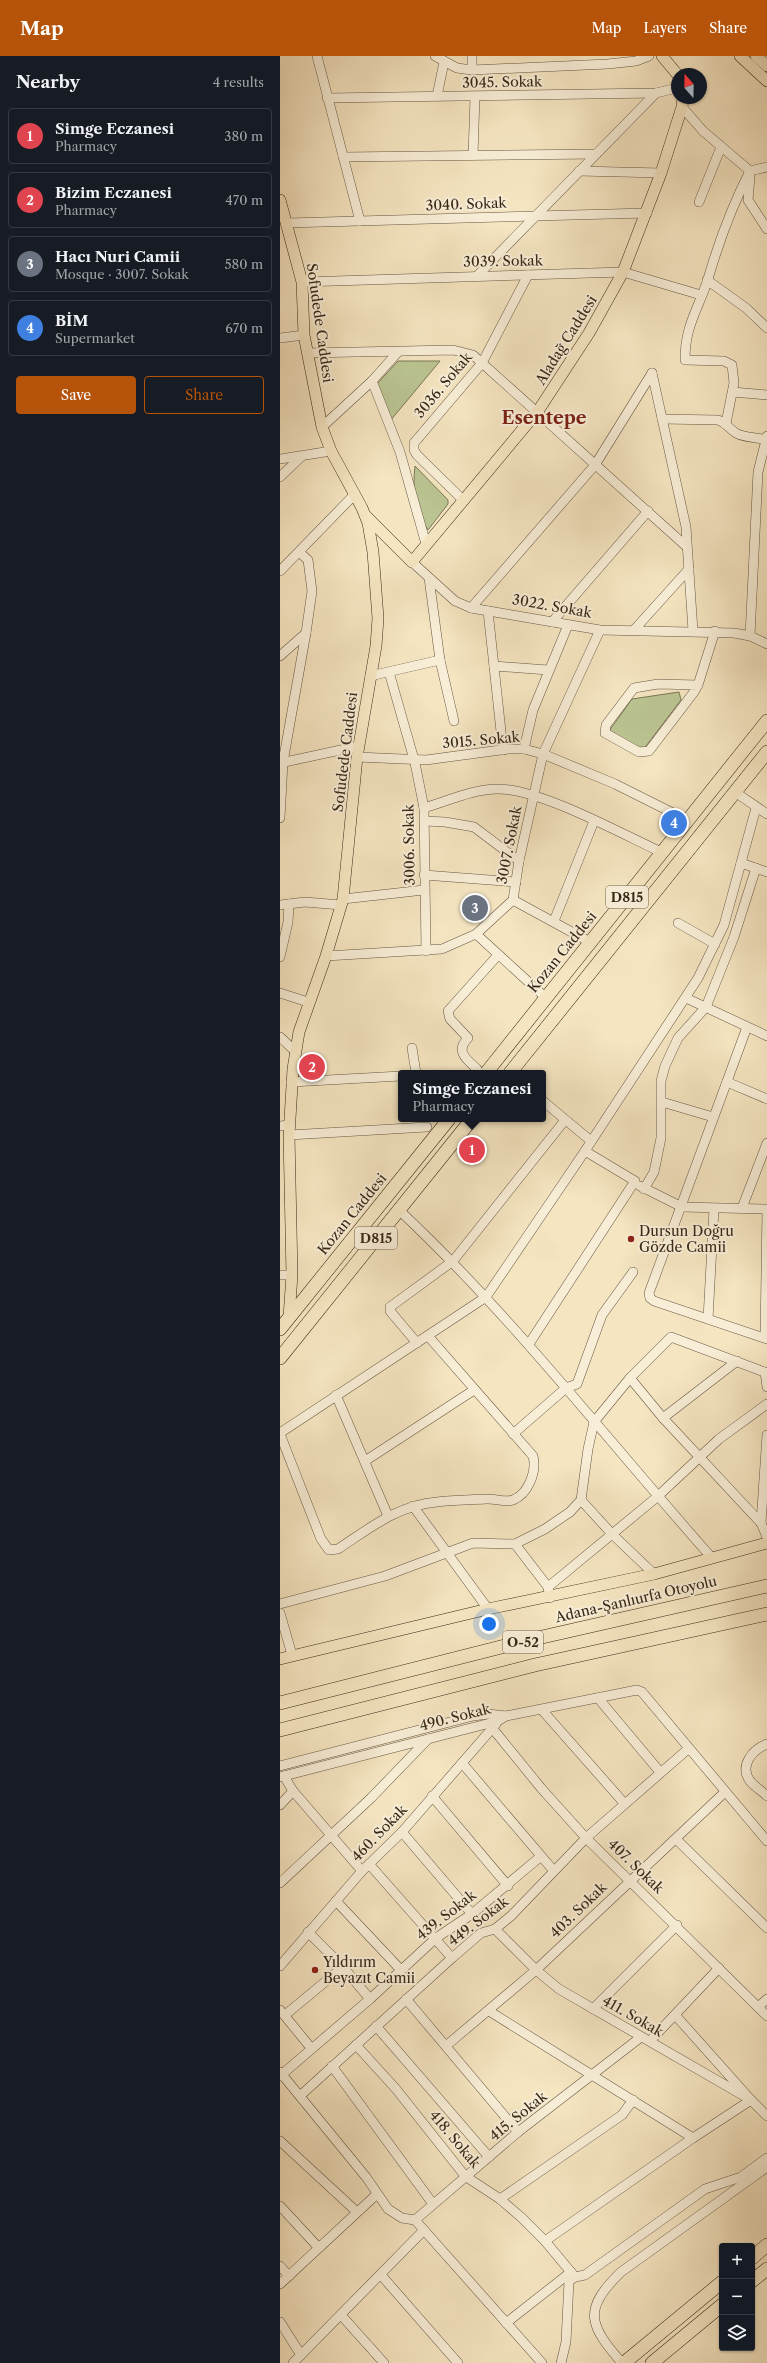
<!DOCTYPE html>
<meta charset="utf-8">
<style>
body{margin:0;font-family:"Libre Caslon Text",serif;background:#242831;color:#f1f3f6}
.controls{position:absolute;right:12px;bottom:12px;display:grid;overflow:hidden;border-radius:4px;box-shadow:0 1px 3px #0004}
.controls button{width:36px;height:36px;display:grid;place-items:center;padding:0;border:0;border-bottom:1px solid #363941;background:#171b24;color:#f1f3f6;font:20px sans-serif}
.compass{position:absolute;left:391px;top:12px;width:36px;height:36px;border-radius:50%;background:#171b24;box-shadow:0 1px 3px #0004;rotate:340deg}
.you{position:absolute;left:209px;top:1568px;width:14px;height:14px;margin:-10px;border:3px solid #fff;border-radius:50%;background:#1a73e8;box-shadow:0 0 0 6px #1a73e833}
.badge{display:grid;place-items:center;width:26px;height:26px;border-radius:50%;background:#b45309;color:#fff;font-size:13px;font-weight:700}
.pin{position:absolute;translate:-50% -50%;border:2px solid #fff;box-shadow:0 1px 4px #0006}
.popup{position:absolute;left:118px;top:1014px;width:148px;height:52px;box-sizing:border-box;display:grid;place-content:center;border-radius:4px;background:#171b24;filter:drop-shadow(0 1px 3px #0005);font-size:13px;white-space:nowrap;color:#9ea1a6}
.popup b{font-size:15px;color:#f1f3f6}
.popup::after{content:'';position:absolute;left:50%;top:100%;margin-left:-8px;border:8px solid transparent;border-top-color:#171b24}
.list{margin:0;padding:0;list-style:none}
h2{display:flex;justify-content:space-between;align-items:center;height:52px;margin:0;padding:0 16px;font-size:17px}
h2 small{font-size:13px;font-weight:400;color:#9ea1a6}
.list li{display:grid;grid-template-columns:26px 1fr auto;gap:12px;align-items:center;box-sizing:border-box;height:56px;margin:0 8px 8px;padding:0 8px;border:1px solid #363941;border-radius:4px}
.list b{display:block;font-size:15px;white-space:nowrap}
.list p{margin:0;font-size:13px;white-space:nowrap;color:#9ea1a6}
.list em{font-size:13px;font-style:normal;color:#9ea1a6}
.actions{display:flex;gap:8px;padding:12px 16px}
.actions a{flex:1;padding:9px 0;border:1px solid #b45309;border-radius:4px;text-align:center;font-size:14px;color:#b45309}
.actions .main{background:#b45309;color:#fff}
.icon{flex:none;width:22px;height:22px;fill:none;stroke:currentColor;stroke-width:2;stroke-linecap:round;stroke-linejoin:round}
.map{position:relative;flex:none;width:487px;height:2307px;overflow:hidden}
header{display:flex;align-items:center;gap:24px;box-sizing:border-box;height:56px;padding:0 20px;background:#b45309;color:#fff}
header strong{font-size:19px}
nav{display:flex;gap:22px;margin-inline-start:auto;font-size:14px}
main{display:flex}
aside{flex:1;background:#171b24}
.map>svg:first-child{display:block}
.green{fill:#bbc593;stroke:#7a7656}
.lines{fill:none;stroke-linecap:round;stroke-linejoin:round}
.minor-casing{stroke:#675642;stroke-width:10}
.major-casing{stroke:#382718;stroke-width:12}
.highway-casing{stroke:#382718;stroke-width:14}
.minor{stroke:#f8eed7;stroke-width:9}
.major{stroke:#f5e5c1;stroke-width:11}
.highway{stroke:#f5e5c1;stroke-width:13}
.poi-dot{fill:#8f2418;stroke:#f8eed7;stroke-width:1.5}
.labels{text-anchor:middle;stroke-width:4;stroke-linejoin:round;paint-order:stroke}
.shield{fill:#f8eed7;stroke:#726351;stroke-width:1}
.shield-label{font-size:13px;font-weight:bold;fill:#382718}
.street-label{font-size:14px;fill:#382718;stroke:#f8eed7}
.poi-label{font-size:14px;fill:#382718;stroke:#f8eed7;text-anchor:start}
.district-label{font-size:18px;font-weight:bold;fill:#7a1f14;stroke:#f8eed7}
</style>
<header>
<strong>Map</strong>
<nav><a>Map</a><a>Layers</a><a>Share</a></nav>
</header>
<main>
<aside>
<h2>Nearby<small>4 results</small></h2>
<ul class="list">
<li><span class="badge" style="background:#e0444e">1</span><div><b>Simge Eczanesi</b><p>Pharmacy</p></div><em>380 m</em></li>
<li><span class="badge" style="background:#e0444e">2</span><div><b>Bizim Eczanesi</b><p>Pharmacy</p></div><em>470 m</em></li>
<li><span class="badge" style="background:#6b7280">3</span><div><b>Hacı Nuri Camii</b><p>Mosque · 3007. Sokak</p></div><em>580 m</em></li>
<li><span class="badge" style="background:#3f7fe0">4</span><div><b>BİM</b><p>Supermarket</p></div><em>670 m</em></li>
</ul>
<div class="actions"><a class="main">Save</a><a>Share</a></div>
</aside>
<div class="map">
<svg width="487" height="2307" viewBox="0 0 487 2307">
<rect width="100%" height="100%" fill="#f5e5c1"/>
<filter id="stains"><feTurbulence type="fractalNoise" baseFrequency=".005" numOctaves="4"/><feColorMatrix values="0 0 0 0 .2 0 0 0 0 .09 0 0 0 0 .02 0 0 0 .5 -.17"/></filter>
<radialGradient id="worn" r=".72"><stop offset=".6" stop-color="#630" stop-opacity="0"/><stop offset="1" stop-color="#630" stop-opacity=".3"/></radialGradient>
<g class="green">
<path d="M118,305H160L110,365L95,330Z"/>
<path d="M135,410L168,444V448L148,474C136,455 132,432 135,410Z"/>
<path d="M399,636L401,644L363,694L329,675L352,643Z"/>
</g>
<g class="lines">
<defs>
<g id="minor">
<path d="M37,0L80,165"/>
<path d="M155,0L177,12L192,14L328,8L356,5L369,0"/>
<path d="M192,0V14"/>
<path d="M157,40L164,6"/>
<path d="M47,42L376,37L397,32"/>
<path d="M402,51L423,75L470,115L487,111"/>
<path d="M193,99L195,41"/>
<path d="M63,101L316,98"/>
<path d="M299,115L381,117"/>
<path d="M470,121L468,144L487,173"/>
<path d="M419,146L441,91"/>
<path d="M7,167L367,157"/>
<path d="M197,220L376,37"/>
<path d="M427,224L466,252L487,272"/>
<path d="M22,226L343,216L421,239"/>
<path d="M0,282L24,279"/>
<path d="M27,297L173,294L193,299L202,307L407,491"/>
<path d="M372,317L406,471L413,575"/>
<path d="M92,325L120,396L146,488"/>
<path d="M453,336L487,339"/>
<path d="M382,363L438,364C447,367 448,372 456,377C464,382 477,381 487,384"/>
<path d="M446,367L454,327L452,309L444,305L405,304C405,269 418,254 428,223C439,185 452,150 470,115"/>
<path d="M42,371L92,325L118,296"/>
<path d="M0,403L51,395"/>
<path d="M0,421L21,401"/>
<path d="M183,444L137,399L134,394V387L202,307L248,219"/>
<path d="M132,506L175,545L191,552L320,574L454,577L470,580L487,588"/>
<path d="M0,515L74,439"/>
<path d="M149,522L160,604L174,665"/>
<path d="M191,552L315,409L372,317"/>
<path d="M208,555L223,694"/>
<path d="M272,566L368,455"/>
<path d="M354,574L409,513"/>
<path d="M470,580L478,416L487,380"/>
<path d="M0,600L26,577"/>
<path d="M214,610L268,614"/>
<path d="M109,616L135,707L144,752L146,895"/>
<path d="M90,620L160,604"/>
<path d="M418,629L378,628L354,632L326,669L325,677L359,696L369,695L414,636L418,629L435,575"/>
<path d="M244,693L253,654L288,569"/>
<path d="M77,701L146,704L228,693H244L263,698L335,728L409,765"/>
<path d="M0,707L79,690"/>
<path d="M455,736L487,758"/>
<path d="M144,752C168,745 193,733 218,733C261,733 342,778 383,797"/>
<path d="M0,762L3,706L26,577L32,535L28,504L19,496"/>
<path d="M145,765L165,766L194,771L239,805"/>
<path d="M461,807L487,816"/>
<path d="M144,819L236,826"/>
<path d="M63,843L144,834"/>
<path d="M233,844L310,886"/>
<path d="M0,849L25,846L61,849"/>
<path d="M274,865L314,765"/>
<path d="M398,867L435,888"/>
<path d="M196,878L266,942"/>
<path d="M46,900L162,893L196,878L233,844L239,805L263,698L320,574"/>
<path d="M0,901L8,866L9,848"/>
<path d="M0,937L28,946"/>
<path d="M406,942L487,980"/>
<path d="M467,971L369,1237L370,1242L374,1245L487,1283"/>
<path d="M0,981L15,995"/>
<path d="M132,992L136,1017"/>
<path d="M197,1013C186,1003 175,995 188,982L170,963L168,955L218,899"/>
<path d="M11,1026L121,1020"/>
<path d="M447,1026L487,1043"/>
<path d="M263,1045L311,1085"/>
<path d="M382,1046L433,1061"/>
<path d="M0,1070L9,1069"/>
<path d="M9,1079L147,1071"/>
<path d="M360,1130L402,1151L487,1153"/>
<path d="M364,1133L374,1116L381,1082V1025L385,1010L398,982L426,951L454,881L476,812"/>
<path d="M462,1152L487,1087"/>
<path d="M119,1154C233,1261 328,1385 432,1502"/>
<path d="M0,1219H12"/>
<path d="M428,1263L434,1153"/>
<path d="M485,1282L487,1154"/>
<path d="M137,1287L110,1255V1251L173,1205L285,1064"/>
<path d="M249,1288L355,1125L305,1095"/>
<path d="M485,1316L487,1331"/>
<path d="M350,1322L383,1362L481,1467"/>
<path d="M56,1339L108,1460"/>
<path d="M383,1362L457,1305"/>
<path d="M0,1377L206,1241L305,1095L418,922L444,869L476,752"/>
<path d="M0,1378L41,1483L49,1494L58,1493C90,1472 118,1449 157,1446C173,1444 190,1444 206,1443C214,1442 225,1447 233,1444C248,1438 257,1416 253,1400L148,1280"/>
<path d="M233,1378L286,1332L297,1328L322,1259L353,1216"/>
<path d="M487,1379L481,1467L487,1481"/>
<path d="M85,1405L194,1334"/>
<path d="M301,1444L332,1478L374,1518"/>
<path d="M133,1450L208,1553"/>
<path d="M235,1488L268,1531"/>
<path d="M270,1542L268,1531L377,1441L439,1383L487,1348"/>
<path d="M0,1548L105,1520L193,1487L235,1488L265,1473L290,1456L301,1444L308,1393L314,1366L350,1322L391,1281L487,1317"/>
<path d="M0,1557L12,1599"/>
<path d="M318,1642L380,1716"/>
<path d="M262,1654L344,1747"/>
<path d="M213,1673L261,1732L306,1782L487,1960"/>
<path d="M487,1688C472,1694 459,1710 470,1725C475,1731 482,1735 487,1740"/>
<path d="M182,1707L273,1814"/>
<path d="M0,1710L193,1660L208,1658L226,1660"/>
<path d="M4,1720L13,1735L82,1815"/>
<path d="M0,1721L218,1665L226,1660L357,1634L362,1636L487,1785"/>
<path d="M152,1740L228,1830"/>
<path d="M0,1749L13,1735"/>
<path d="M122,1776L192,1858"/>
<path d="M396,1783L487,1872"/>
<path d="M89,1808L172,1902"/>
<path d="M0,1827L91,1742L148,1683"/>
<path d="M56,1845L121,1914"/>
<path d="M215,1873L256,1914L279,1933L471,2044L487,2060"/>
<path d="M28,1876L63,1911L90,1943"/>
<path d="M0,1910L82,1815L122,1776L216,1668"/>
<path d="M126,1943L238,2076"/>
<path d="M478,1951L487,1943"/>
<path d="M313,1953L397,1869"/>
<path d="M0,1954L31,1992"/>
<path d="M209,1955L413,2082"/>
<path d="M5,1959L63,1911"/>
<path d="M96,1970L209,2101"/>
<path d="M370,1985L439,1912"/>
<path d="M76,1989L116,2033L185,2120L220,2143L242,2162L265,2185L295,2221"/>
<path d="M167,1989L256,1914L445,1736"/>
<path d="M52,2010L153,2148"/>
<path d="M0,2016L86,2121L108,2153L122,2162L135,2164"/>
<path d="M0,2020L90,1943L156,1882L192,1858L260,1801"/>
<path d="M21,2039L172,1902L201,1877L215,1873L231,1860L306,1782L408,1693"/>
<path d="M0,2085L77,2156"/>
<path d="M220,2143L342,2059L353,2044"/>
<path d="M0,2150L38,2191"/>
<path d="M135,2164L238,2076L361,1981"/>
<path d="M135,2164L262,2307"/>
<path d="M265,2185L413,2082L471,2044L396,1960"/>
<path d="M0,2210L9,2220"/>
<path d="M101,2219L178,2307"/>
<path d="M0,2228L97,2138"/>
<path d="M61,2259L104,2307"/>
<path d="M0,2266L21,2299"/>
<path d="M226,2267L291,2216"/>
<path d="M13,2307L144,2174"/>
<path d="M281,2307L286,2286L289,2225L295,2221L305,2219L425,2133L461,2121L487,2102"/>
<path d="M342,2307C309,2269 302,2254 341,2216L487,2111"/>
</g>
<g id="major">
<path d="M382,0L397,18"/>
<path d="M460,0L487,25"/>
<path d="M476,0L487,10"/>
<path d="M0,144L22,226L24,279L42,371L51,395L82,452L88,467L93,496L98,562L96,590L77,701L63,843L46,900L19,976L13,1013L9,1079L12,1219L9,1261"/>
<path d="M86,460L132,506L258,355L309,277L343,216L381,117L402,51L403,42"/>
<path d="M0,1603L208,1553L374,1518L487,1487"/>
</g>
<g id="highway">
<path d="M206,1017L487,665"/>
<path d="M230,1017L487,696"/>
<path d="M0,1273L169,1063"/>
<path d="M0,1302L192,1063"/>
<path d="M0,1647L249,1584L487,1530"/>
<path d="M0,1674L255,1609L487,1558"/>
<path d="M472,2202L487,2189"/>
<path d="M472,2225L487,2213"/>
<path d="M344,2307L442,2226"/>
<path d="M372,2307L442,2249"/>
</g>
</defs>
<use href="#minor" class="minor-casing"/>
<use href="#major" class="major-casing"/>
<use href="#highway" class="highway-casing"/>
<use href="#minor" class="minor"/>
<use href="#major" class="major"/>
<use href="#highway" class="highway"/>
</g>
<g class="poi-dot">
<circle cx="351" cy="1183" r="4"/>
<circle cx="35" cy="1914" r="4"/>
</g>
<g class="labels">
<g class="shield">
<rect x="326" y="830" width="42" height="22" rx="3"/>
<rect x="75" y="1171" width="42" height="22" rx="3"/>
<rect x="223" y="1575" width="40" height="22" rx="3"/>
</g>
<g class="shield-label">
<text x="347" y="846">D815</text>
<text x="96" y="1187">D815</text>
<text x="243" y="1591">O-52</text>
</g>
<g class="street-label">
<text transform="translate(222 26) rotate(-1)" y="5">3045. Sokak</text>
<text transform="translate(186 148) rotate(-2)" y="5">3040. Sokak</text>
<text transform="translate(223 205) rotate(-1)" y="5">3039. Sokak</text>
<text transform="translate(40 267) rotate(82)" y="5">Sofudede Caddesi</text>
<text transform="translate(286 284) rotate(-58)" y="5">Aladağ Caddesi</text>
<text transform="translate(163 329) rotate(-50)" y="5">3036. Sokak</text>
<text transform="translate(272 550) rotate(10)" y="5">3022. Sokak</text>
<text transform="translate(201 684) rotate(-5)" y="5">3015. Sokak</text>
<text transform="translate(65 696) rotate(-83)" y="5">Sofudede Caddesi</text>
<text transform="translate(129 789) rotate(-91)" y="5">3006. Sokak</text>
<text transform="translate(229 789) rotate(-79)" y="5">3007. Sokak</text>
<text transform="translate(282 896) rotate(-51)" y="5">Kozan Caddesi</text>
<text transform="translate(72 1158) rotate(-51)" y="5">Kozan Caddesi</text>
<text transform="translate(356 1543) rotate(-13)" y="5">Adana-Şanlıurfa Otoyolu</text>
<text transform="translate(175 1661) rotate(-14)" y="5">490. Sokak</text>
<text transform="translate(99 1777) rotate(-46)" y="5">460. Sokak</text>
<text transform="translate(356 1810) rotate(44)" y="5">407. Sokak</text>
<text transform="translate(298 1854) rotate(-44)" y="5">403. Sokak</text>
<text transform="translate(166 1859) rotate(-38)" y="5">439. Sokak</text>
<text transform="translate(198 1865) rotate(-37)" y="5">449. Sokak</text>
<text transform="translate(353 1960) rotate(30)" y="5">411. Sokak</text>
<text transform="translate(238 2060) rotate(-39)" y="5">415. Sokak</text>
<text transform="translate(175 2083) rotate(50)" y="5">418. Sokak</text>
</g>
<g class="poi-label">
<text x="359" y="1180">Dursun Doğru<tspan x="359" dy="16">Gözde Camii</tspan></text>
<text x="43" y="1911">Yıldırım<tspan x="43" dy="16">Beyazıt Camii</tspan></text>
</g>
<g class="district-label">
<text x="264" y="368">Esentepe</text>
</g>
</g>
<rect width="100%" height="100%" filter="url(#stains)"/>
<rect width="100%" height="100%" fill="url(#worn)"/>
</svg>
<div class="controls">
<button>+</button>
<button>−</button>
<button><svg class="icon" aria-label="layers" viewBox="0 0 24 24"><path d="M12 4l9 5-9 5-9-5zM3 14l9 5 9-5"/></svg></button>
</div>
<svg class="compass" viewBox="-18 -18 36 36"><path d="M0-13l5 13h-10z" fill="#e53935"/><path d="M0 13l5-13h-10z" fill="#9ea1a6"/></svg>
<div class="you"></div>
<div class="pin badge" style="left:192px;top:1094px;background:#e0444e">1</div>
<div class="popup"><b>Simge Eczanesi</b>Pharmacy</div>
<div class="pin badge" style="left:32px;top:1011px;background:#e0444e">2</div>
<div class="pin badge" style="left:195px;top:852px;background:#6b7280">3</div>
<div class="pin badge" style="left:394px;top:767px;background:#3f7fe0">4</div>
</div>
</main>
